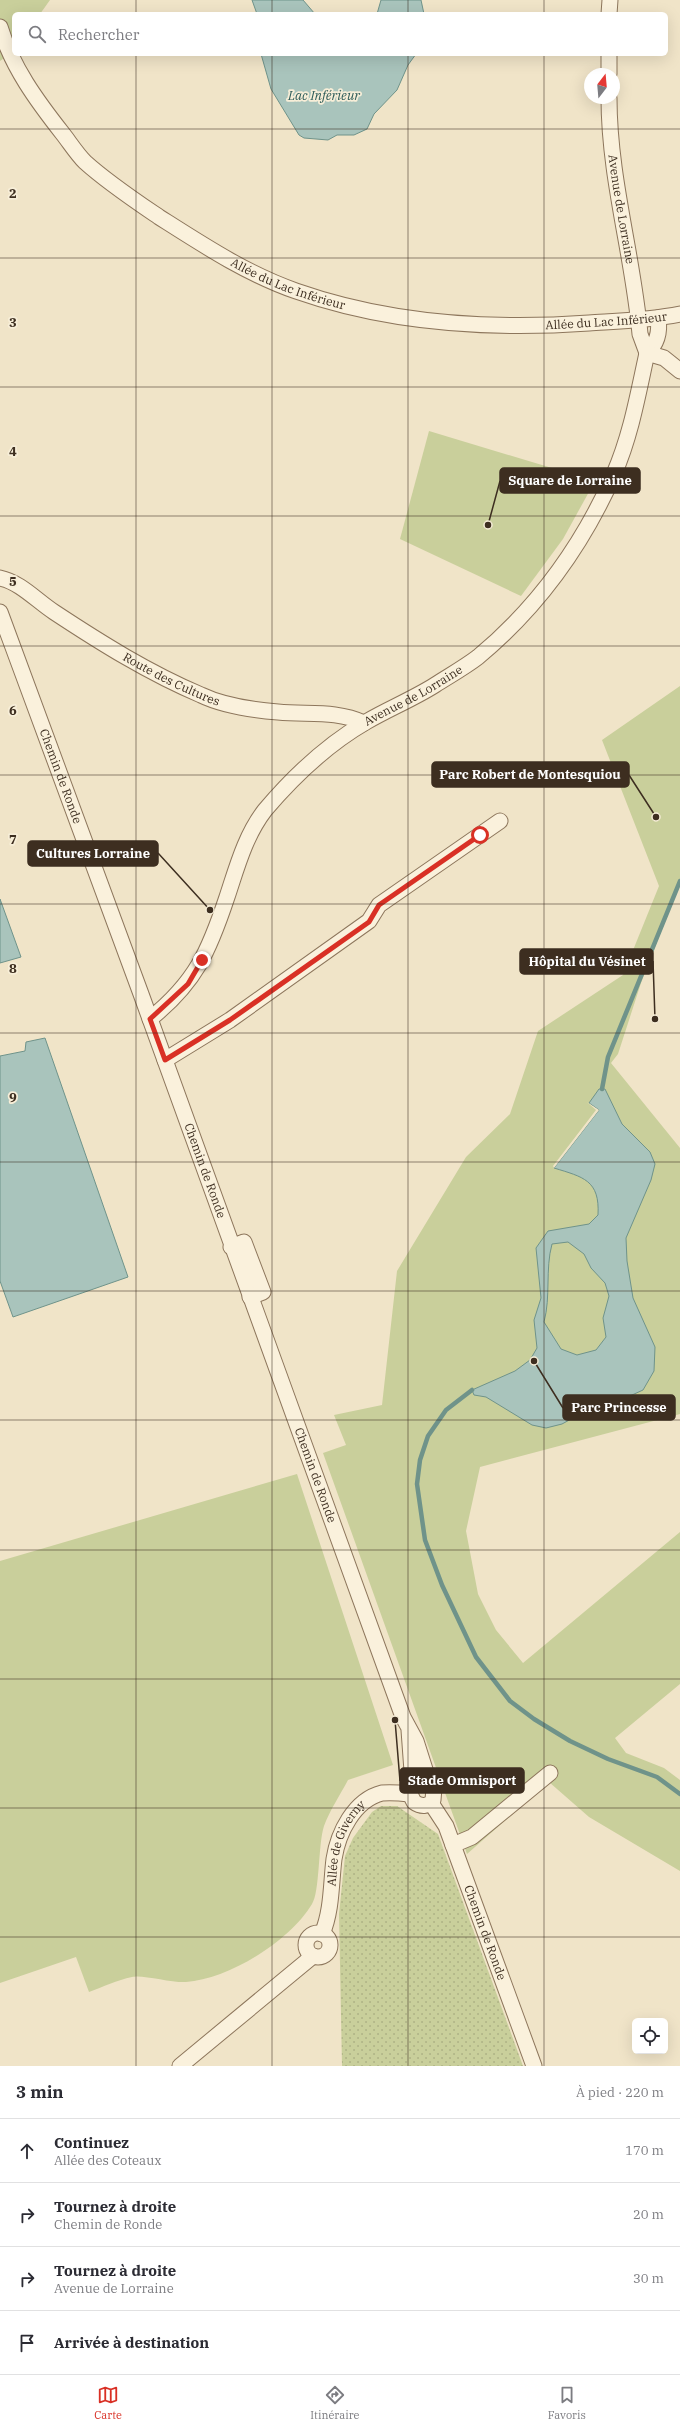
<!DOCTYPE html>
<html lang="fr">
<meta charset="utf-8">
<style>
body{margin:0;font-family:"IBM Plex Serif",serif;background:#f7f7f7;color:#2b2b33}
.controls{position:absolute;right:12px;bottom:12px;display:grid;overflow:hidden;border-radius:6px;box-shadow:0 4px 16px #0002}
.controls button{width:36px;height:36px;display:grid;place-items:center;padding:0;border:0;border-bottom:1px solid #e1e1e2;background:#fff;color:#2b2b33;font:20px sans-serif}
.compass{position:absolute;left:584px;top:68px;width:36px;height:36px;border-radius:50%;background:#fff;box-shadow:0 4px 16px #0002;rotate:16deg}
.stop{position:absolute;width:12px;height:12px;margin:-9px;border:3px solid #d93025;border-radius:50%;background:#fff}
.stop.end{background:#d93025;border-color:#fff;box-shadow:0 1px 4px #0008}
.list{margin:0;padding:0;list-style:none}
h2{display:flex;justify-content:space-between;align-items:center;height:52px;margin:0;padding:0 16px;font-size:17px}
h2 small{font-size:13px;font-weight:400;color:#7c7c81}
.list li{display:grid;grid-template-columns:26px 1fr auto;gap:12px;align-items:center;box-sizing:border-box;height:64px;padding:0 16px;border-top:1px solid #e1e1e2}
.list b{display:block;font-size:15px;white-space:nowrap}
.list p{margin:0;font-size:13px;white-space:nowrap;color:#7c7c81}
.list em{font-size:13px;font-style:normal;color:#7c7c81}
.icon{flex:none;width:22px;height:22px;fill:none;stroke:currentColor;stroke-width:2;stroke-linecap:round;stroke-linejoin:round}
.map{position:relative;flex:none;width:680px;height:2066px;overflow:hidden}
.search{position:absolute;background:#fff;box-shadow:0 4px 16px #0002;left:12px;right:12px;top:12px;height:44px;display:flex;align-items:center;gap:10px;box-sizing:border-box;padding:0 14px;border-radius:6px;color:#7c7c81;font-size:15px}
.sheet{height:308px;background:#fff}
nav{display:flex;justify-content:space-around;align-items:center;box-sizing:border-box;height:56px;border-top:1px solid #e1e1e2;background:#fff;font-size:11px;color:#7c7c81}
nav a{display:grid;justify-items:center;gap:2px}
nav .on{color:#d93025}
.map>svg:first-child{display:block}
.grass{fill:url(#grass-dots)}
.park{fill:#c9cf9b}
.water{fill:#a9c4bc;stroke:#6f938a;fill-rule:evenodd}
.pier{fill:#f0e4c8}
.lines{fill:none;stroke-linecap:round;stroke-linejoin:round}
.stream{stroke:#6f938a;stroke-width:4.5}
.minor-casing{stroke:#8d765c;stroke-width:17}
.minor{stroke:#faf1dc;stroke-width:15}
.route{stroke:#d93025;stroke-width:5}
.grid{fill:none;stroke:#3d2e20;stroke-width:1;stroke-opacity:0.55}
.labels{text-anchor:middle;stroke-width:3.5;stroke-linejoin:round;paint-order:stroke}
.street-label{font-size:12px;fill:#3d2e20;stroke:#f7eed8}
.water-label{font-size:13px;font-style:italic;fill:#2f5d5a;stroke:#f7eed8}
.grid-label{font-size:13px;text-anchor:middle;font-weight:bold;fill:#3d2e20;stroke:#f7eed8;stroke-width:3.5;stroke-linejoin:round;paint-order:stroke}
.leader{fill:none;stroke:#3d2e20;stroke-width:1.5}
.callout-dot{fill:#3d2e20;stroke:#f7eed8;stroke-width:1.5}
.callout{fill:#3d2e20;stroke:#3d2e20;stroke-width:1.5}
.callout-label{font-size:13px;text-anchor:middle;font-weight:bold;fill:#fff}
</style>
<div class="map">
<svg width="680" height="2066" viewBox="0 0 680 2066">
<defs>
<pattern id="grass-dots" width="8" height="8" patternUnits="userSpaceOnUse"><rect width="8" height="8" fill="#c9cf9b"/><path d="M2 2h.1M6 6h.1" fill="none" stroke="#aeb285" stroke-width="1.8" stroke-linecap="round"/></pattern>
</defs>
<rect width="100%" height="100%" fill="#f0e4c8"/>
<path class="grass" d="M381,1806H397L438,1834L523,2066H342L339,1914L345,1856L353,1838L372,1812Z"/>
<g class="park">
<path d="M0,0H50L40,14H14V51L0,61Z"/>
<path d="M429,431L595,481L563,539L521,596L400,539Z"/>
<path d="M680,686V883L641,983L618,1054L611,1063L680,1148V1414L480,1467L466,1531L478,1594L496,1630L523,1663L680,1532V1684L615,1738L626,1753L664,1768L680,1780V1871L589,1817L549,1782L467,1854L323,1453L346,1445L334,1415L382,1405L397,1271L466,1157L510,1114L538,1031L623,975L659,886L602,740Z"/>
<path d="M297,1474L393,1765L348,1780C340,1795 330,1810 324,1826C318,1844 320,1892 312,1904C290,1941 229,1979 186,1982C172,1983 141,1974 132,1977C117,1980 103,1987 89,1992L76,1957L0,1983V1561Z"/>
</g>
<g class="water">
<path d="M252,0H303L315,14H257Z"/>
<path d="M381,0H421L424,14H377Z"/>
<path d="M261,54H416L408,65L397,90L374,114L367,129L354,135H337L328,140L304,138L299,135L271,89Z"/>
<path d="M0,899L21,957L0,963Z"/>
<path d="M45,1038L128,1277L13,1317L0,1281V1056L25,1051L26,1042Z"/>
<path d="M599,1089H605L622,1124L650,1152L655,1164L651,1180L626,1238L627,1261L633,1298L655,1347L654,1371L643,1390L621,1400L595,1406L562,1424L546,1428L532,1425L486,1397L474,1395L472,1390L515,1371L530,1360L537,1348L534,1320L541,1298L536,1248L548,1231L589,1224L598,1215C600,1180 583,1177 554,1168L599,1110L589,1103ZM568,1242L584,1254L591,1268L605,1283L609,1296L603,1318L606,1337L596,1350L577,1355L561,1349L544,1322C551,1296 545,1270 552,1244Z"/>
</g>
<path class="pier" d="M587,1102L599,1110L554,1168L553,1166L596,1110Z"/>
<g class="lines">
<g class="stream">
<path d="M602,1089L608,1057L680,881"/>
<path d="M472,1390L446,1410L428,1436L420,1460L417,1484L425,1540L442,1585L476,1657L510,1701L534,1719L570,1741L608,1759L657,1777L680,1794"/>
</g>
<defs>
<g id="minor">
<path d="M609,14L610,0"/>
<path id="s1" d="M0,27C12,67 37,101 63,134C70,143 77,154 85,162C107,182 134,200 159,217C203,245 247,274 296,291C390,324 491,330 589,323C619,321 650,320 680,314"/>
<path d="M609,74V54"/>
<path id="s2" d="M609,98C609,178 633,255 640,334L647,353"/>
<path d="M647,353C657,344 660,331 658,318"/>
<path d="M647,353L664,358L680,371"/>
<path id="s3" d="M0,578C20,582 37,601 54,612C101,643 149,673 201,695C224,706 253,710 278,712C308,715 336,710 364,723"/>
<path id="s4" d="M0,612L141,994L403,1717L416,1741L429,1782L434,1788L433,1800C428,1807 421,1807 414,1802L410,1794L413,1785L409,1730"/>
<path id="s5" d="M150,1019C196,982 209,951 227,897C237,867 245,836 265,810C293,777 328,744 366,722C388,709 413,699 435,685C449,676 465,667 478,657C537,608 583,544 614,474C631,435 638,394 647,353"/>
<path d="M165,1060L230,1020L369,921L379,905L500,821"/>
<path d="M231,1247L244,1242L263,1292L250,1297"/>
<path id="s6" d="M431,1803L446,1826L534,2066"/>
<path d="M453,1845L472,1837L550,1773"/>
<circle cx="318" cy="1945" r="12"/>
<path id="s7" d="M322,1934C332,1911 331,1883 334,1859C338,1833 354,1800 382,1793C391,1792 401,1793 410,1794"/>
<path d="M180,2066L313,1956"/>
</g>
</defs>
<use href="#minor" class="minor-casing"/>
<use href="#minor" class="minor"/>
</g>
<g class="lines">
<path class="route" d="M202,960L188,984L150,1019L165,1060L230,1020L369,922L379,905L480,835"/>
</g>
<path class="grid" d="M136,0V14M272,0V14M408,0V14M544,0V14M136,54V2066M272,54V2066M408,54V2066M544,54V2066M0,129H680M0,258H680M0,387H680M0,516H680M0,646H680M0,775H680M0,904H680M0,1033H680M0,1162H680M0,1291H680M0,1420H680M0,1550H680M0,1679H680M0,1808H680M0,1937H680"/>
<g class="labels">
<g class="street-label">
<text dy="4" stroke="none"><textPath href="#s2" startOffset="112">Avenue de Lorraine</textPath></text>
<text dy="4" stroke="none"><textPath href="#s1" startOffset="399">Allée du Lac Inférieur</textPath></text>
<text dy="4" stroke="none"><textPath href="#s1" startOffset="723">Allée du Lac Inférieur</textPath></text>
<text dy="4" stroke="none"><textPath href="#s3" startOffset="200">Route des Cultures</textPath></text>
<text dy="4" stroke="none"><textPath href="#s5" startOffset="431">Avenue de Lorraine</textPath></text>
<text dy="4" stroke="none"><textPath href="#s4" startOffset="175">Chemin de Ronde</textPath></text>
<text dy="4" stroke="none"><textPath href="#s4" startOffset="595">Chemin de Ronde</textPath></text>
<text dy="4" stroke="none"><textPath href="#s4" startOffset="919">Chemin de Ronde</textPath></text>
<text dy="4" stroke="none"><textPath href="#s7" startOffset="95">Allée de Giverny</textPath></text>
<text dy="4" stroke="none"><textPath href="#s6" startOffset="141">Chemin de Ronde</textPath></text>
</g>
<g class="water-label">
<text x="324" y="100">Lac Inférieur</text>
</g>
</g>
<g class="grid-label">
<text x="13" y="198">2</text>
<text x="13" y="327">3</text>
<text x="13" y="456">4</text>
<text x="13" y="586">5</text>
<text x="13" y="715">6</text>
<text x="13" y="844">7</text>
<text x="13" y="973">8</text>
<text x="13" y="1102">9</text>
</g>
<path class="leader" d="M488 525L500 481M656 817L629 775M210 910L158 853M655 1019L653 961M534 1361L563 1408M395 1720L400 1781"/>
<g class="callout-dot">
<circle cx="488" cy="525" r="4"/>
<circle cx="656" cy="817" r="4"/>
<circle cx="210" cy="910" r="4"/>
<circle cx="655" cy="1019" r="4"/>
<circle cx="534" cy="1361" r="4"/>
<circle cx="395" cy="1720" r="4"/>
</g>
<g class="callout">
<rect x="500" y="468" width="140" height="25" rx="4"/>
<rect x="432" y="762" width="197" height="25" rx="4"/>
<rect x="28" y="841" width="130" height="25" rx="4"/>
<rect x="520" y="949" width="133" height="25" rx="4"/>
<rect x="563" y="1395" width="112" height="25" rx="4"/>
<rect x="400" y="1768" width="124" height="25" rx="4"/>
</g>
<g class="callout-label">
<text x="570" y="485">Square de Lorraine</text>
<text x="530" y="779">Parc Robert de Montesquiou</text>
<text x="93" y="858">Cultures Lorraine</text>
<text x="587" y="966">Hôpital du Vésinet</text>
<text x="619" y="1412">Parc Princesse</text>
<text x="462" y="1785">Stade Omnisport</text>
</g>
</svg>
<div class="controls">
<button><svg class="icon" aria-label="locate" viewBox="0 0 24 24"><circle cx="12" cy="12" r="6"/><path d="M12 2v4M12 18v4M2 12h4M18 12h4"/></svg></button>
</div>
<svg class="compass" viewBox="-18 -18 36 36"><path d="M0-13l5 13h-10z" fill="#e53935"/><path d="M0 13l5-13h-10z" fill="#7c7c81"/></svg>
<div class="stop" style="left:480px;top:835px"></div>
<div class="stop end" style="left:202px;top:960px"></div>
<div class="search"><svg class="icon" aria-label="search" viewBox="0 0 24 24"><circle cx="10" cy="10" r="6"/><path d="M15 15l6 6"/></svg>Rechercher</div>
</div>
<section class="sheet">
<h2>3 min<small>À pied · 220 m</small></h2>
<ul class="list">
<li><svg class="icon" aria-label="ahead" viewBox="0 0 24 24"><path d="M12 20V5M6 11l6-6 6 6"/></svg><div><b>Continuez</b><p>Allée des Coteaux</p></div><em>170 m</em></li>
<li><svg class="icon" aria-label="right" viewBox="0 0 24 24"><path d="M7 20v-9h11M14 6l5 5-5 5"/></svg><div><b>Tournez à droite</b><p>Chemin de Ronde</p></div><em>20 m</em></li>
<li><svg class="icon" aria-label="right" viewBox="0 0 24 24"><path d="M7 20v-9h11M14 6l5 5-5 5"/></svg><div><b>Tournez à droite</b><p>Avenue de Lorraine</p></div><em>30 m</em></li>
<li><svg class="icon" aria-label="arrive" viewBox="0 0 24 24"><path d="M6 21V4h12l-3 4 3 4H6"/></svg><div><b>Arrivée à destination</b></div></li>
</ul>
</section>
<nav>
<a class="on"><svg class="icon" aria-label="map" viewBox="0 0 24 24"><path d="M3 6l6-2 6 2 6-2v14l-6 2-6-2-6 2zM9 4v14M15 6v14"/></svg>Carte</a>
<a><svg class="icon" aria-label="directions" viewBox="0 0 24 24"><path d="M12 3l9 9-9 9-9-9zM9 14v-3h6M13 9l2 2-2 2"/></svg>Itinéraire</a>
<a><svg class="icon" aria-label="saved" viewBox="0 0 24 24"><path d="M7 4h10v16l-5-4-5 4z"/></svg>Favoris</a>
</nav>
